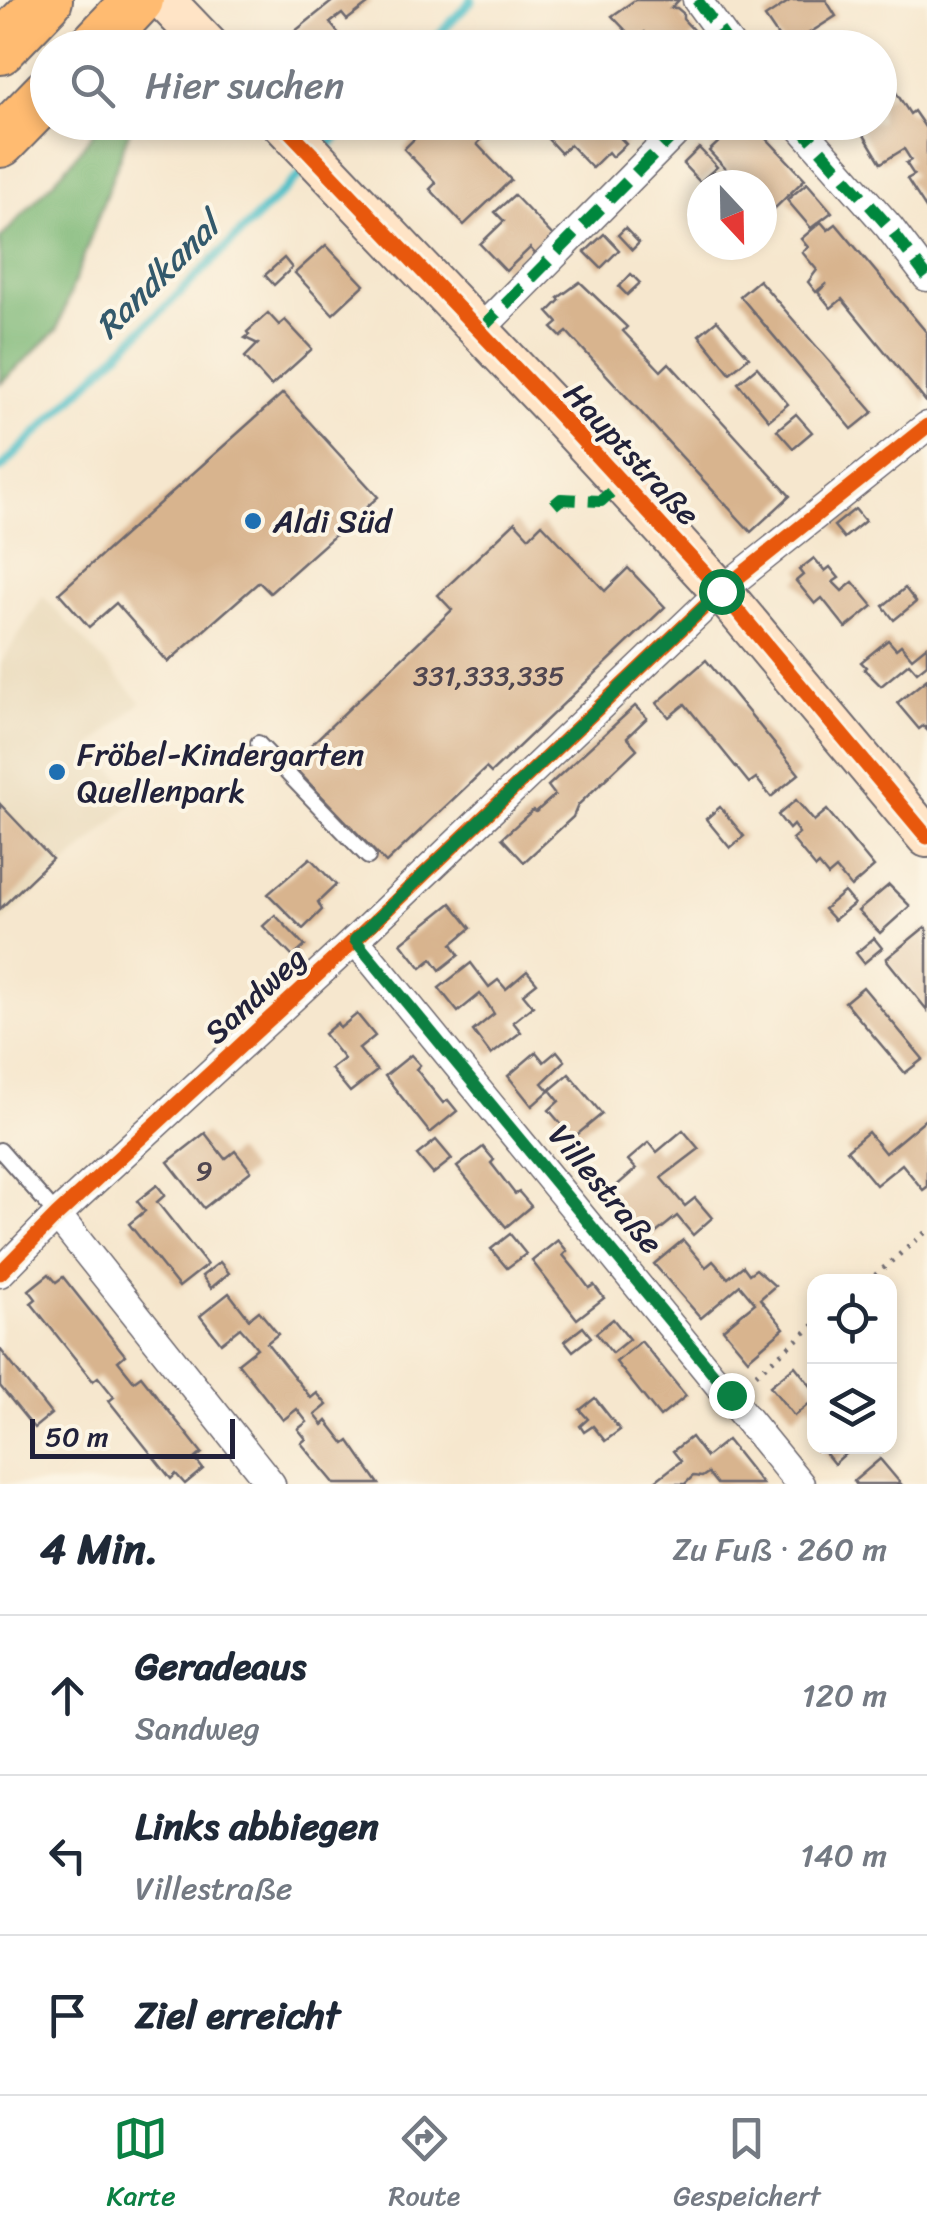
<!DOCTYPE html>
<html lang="de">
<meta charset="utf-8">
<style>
body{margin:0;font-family:Sriracha,sans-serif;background:#f6f6f7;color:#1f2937}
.controls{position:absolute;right:30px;bottom:30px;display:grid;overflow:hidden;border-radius:20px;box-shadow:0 5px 15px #0003}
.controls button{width:90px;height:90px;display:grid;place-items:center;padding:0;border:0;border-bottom:2px solid #e0e1e3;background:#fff;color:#1f2937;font:50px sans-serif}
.compass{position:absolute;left:687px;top:170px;width:90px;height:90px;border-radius:50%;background:#fff;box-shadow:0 5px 15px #0003;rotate:158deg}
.scale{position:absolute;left:30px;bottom:25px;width:205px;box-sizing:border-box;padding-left:10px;border:5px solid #22223b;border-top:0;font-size:28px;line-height:35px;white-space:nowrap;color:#22223b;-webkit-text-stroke:8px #fcf5e5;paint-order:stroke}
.stop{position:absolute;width:30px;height:30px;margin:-22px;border:8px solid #0b8043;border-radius:50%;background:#fff}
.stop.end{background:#0b8043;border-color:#fff;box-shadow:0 2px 10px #0008}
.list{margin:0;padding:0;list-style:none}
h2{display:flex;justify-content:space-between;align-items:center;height:130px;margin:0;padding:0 40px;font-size:42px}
h2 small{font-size:32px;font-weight:400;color:#747a83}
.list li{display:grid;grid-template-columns:65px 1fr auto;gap:30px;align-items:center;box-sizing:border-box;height:160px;padding:0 40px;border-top:2px solid #e0e1e3}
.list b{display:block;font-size:38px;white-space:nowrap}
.list p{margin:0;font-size:32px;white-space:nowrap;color:#747a83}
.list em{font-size:32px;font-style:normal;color:#747a83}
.icon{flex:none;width:55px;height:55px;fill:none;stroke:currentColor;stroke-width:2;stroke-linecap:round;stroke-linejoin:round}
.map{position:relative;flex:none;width:927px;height:1484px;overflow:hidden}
.search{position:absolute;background:#fff;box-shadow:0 5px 15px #0003;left:30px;right:30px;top:30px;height:110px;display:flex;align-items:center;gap:25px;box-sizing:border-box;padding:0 35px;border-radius:55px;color:#747a83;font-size:38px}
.sheet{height:610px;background:#fff}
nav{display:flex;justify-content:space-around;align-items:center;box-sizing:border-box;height:140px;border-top:2px solid #e0e1e3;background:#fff;font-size:28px;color:#747a83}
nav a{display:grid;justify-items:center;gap:5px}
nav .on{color:#0b8043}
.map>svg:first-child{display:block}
.built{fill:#e9d9ba}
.forest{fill:#7cb776;stroke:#4f6c58;stroke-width:2.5}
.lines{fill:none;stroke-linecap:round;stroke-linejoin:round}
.stream{stroke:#52c0c8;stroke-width:9}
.building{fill:#d8b48e}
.service-casing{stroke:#6c676e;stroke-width:18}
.minor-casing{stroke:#6c676e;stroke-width:31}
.secondary-casing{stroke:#6c676e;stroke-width:44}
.motorway-casing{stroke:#6c676e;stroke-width:54}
.path{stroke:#6c676e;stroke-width:5;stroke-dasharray:2.5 8;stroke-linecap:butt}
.service{stroke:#fff;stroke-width:14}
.minor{stroke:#fff;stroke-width:28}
.secondary{stroke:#ffe4c6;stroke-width:40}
.motorway{stroke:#ffbb71;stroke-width:50}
.quiet{stroke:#00873e;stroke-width:12;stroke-dasharray:25 12;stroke-linecap:butt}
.cycleway-casing{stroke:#fcf5e5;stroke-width:21}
.cycleway{stroke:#e8590c;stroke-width:15}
.route{stroke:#0b8043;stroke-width:12}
.poi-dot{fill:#1f6fb2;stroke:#fcf5e5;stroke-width:4}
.labels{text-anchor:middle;stroke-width:8;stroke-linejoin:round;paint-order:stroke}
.number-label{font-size:28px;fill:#504650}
.street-label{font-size:32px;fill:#22223b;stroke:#fcf5e5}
.poi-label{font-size:32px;fill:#22223b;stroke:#fcf5e5;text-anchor:start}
.water-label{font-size:35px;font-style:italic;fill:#33596c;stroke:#fcf5e5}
</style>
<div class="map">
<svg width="927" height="1484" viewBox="0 0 927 1484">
<rect width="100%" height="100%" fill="#fcf5e5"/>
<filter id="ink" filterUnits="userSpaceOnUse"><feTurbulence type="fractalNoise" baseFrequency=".01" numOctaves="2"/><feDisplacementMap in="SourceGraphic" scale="20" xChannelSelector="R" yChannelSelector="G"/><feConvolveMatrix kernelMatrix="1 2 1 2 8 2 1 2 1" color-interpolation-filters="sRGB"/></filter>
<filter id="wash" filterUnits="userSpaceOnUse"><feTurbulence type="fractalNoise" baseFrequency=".0048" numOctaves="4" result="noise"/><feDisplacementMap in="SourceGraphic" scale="40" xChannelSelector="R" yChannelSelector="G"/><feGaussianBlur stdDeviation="2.25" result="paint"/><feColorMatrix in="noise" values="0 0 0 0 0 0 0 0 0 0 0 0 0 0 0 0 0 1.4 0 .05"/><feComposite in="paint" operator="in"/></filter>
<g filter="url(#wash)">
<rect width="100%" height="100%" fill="#f6e7ce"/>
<path class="built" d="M43,596L141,702L91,747L139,797L0,925V665Z"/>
<path class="forest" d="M100,123H132L57,330L0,384V239L72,161Z"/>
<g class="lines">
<g class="stream">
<path d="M426,48L472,0"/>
<path d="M322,152L352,122"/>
<path d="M0,469L308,167"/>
</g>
</g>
<g id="blocks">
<g class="building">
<path d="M334,0H373L347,20L342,14L330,23L340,35L325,48H274Z"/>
<path d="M635,0H679L671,8H677L683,13V19L696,33L684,48L650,45L644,39V33L636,41L612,16Z"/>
<path d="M791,0H826L836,16L808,34L817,48H786L765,17Z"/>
<path d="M895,91L910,114L914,111L927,130V210L907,179L914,175L906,163L911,160L904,149L881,163L856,122H880V102Z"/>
<path d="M431,122H480L489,132L477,144L511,180L464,225L430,189L436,183L404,149Z"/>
<path d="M532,122H550L559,133L570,122H605L626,144L612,157L608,152L592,168L570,145L561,153Z"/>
<path d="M740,122H751L805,179L770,213L762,205V185H741L709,151Z"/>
<path d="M699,148L717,167L700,182L683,164Z"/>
<path d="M807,183L832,212L811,228L787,200Z"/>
<path d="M514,195L556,239L538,257L530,248L506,271L480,244L504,221L495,212Z"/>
<path d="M821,222L828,230L836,224L927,333V403L842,299L831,308L818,292L827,283L816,292L808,282L817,270L802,252L808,247L801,239Z"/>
<path d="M625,228L639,243L632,250L618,235Z"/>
<path d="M604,234L619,250L601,268L585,252Z"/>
<path d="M326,245L364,285L333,314L295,273Z"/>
<path d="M284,258L292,268L274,285L265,275Z"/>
<path d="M631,274L640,283L627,295L619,287Z"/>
<path d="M759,280L873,412L852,429L740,296Z"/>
<path d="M580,282L627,327L623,331L661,371L669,363L790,496L751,532L567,332L561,337L552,328L558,323L548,312L560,300L558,298Z"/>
<path d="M268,313L279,325L285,320L312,349L271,386L245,357L258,344L245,338L249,335L247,332Z"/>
<path d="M717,320L749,357L730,373L699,335Z"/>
<path d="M757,367L788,404L769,420L738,383Z"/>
<path d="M283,393L378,497L270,593L259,582L168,662L116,603L89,627L59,593Z"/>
<path d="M796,414L812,432L793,448L777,430Z"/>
<path d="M855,509L865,521L844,538L834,526Z"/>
<path d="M515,522L529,537L542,524L605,591L628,568L665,607L491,773L486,768L386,863L291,764L452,610L438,595Z"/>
<path d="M814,558L825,571L830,567L839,578L833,582L842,591L853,582L873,606L846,628L822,598L815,604L796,581L803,575L799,570Z"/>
<path d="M905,588L916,602L894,620L883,606Z"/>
<path d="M888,640L896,649L901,645L912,658L927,646V664L917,672L909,663L881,686L864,669L866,667L861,662Z"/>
<path d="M706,660L799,774L771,797L756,778L749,783L685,704L669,717L657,703Z"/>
<path d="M927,679V730L923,726L919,729L897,703Z"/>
<path d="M635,706L647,718L627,737L637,749L578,805L573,817L524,862L502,838L533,810L536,812L555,795L548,786Z"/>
<path d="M796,800L814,821L827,810L874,867L851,887L836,869L828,876L819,865L816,868L792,839L799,833L793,825L789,829L778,815Z"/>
<path d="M0,804L52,859L0,909Z"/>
<path d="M720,807L744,836L730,848L706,819Z"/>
<path d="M310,858L336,885L318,902L322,910L303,929L268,894Z"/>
<path d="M889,885L910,906L880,933L858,911Z"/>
<path d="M844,892L854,904L834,920L824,909Z"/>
<path d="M451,903L471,928L452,944L459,955L440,970L432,959L421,968L401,943Z"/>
<path d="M275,915L305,946L293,957L263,926Z"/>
<path d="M925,927L927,929V1010L886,959Z"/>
<path d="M874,938L882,948L864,963L856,953Z"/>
<path d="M471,963L489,987L498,980L506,989L527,971L537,983L523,994L533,1006L513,1022L521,1032L491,1055L473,1031L494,1014L488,1004L480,994L458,1012L439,988Z"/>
<path d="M863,987L923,1059L905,1073L845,1002Z"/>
<path d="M357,1014L375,1036L359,1049L377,1071L350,1092L331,1069L344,1059L324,1034L337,1023L340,1028Z"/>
<path d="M557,1051L565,1061L542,1083L549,1091L532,1106L508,1076L536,1052L544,1062Z"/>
<path d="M411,1055L420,1065L416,1069L443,1103L448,1100L457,1111L430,1133L385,1076Z"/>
<path d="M569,1074L602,1114L573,1138L549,1110L559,1101L550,1090Z"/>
<path d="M927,1118V1187L923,1190L902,1164L876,1185L847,1150L868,1132L885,1153Z"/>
<path d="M683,1130L699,1149L661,1178L685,1206L695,1198L712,1218L693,1235L677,1216L645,1242L606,1195L636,1169L628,1160L649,1142L657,1152Z"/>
<path d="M205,1133L225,1159L235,1151L251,1171L204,1208L168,1162Z"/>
<path d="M436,1140L452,1159L433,1174L417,1155Z"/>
<path d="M483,1147L494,1160L491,1163L515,1194L519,1192L531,1206L506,1227L457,1167Z"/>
<path d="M157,1185L165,1195L157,1202L207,1265L179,1287L129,1224L145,1211L137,1201Z"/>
<path d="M510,1234L526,1254L507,1268L491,1249Z"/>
<path d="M558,1240L567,1251L563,1255L577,1272L589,1288L594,1285L604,1298L577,1319L532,1261Z"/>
<path d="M683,1240L706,1267L713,1261L728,1278L743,1266L749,1274L756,1269L775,1286L760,1299L784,1328L748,1359L723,1329L755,1303L740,1285L701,1318L654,1264Z"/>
<path d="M220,1262L229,1273L211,1288L202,1276Z"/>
<path d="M49,1274L56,1282L63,1277L125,1355L118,1361L134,1381L141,1376L202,1453L195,1459L203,1469L185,1484L176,1474L171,1479L109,1401L114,1397L98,1377L93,1381L31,1303L36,1299L29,1290Z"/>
<path d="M229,1293L249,1319L259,1311L278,1334L267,1343L311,1398L317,1393L327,1405L315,1415L323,1425L327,1421L345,1444L349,1441L379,1484H335L301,1443L306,1439L298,1429L307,1422L297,1409L283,1420L238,1363L257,1348L248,1337L240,1328L221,1343L200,1316Z"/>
<path d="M613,1319L629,1339L612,1353L596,1333Z"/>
<path d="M583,1327L591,1337L573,1351L565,1341Z"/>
<path d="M641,1341L686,1396L660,1417L616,1362Z"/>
<path d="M0,1349L51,1414L34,1428L0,1386Z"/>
<path d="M795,1366L814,1390V1409L810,1403L794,1416L770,1386Z"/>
<path d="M595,1398L620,1430L605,1441L593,1426L584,1432L580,1426L588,1419L580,1410Z"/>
<path d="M691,1437L706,1457L727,1440L762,1484H717L708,1473L702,1477L693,1476L685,1484H657L655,1481L681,1461L673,1451Z"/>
<path d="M820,1446H854L834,1464Z"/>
<path d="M880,1459L901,1484H856L854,1481Z"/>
</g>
</g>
</g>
<g filter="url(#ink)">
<use href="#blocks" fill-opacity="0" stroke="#6c676e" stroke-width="2.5"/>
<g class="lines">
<defs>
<g id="service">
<path d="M258,743L368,857"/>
<path d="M0,1150L57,1215"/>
</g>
<g id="minor">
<path d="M697,0L732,48"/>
<path d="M796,122L889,227L927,277"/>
<path d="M479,331L686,122"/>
<path d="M355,940L800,1484"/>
<path d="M57,1215L271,1484"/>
<path d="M0,1273L57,1215L355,940L721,591L927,426"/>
</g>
<g id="secondary">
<path d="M164,0L210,48"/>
<path d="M281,122L551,406L721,591L927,837"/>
</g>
<g id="motorway">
<path d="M93,48L138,0"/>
<path d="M0,49L47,0"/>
<path d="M0,142L48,93"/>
</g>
</defs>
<use href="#service" class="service-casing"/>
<use href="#minor" class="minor-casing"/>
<use href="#secondary" class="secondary-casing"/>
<use href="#motorway" class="motorway-casing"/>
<g class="path">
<path d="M867,1282L927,1231"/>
<path d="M748,1381L814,1325"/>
</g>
<use href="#service" class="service"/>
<use href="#minor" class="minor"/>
<use href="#secondary" class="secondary"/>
<use href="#motorway" class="motorway"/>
<g class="quiet">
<path d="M697,0L732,48"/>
<path d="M796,122L889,227L927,277"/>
<path d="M479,331L686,122"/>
<path d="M554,505L561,499L601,501L621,483"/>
</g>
<defs>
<g id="cycleway">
<path d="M281,122L551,406L721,591L927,837"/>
<path d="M0,1273L57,1215L355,940L721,591L927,426"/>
</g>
</defs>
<use href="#cycleway" class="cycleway-casing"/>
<use href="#cycleway" class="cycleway"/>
</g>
</g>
<g class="lines" filter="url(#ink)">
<path class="route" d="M721,591L355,940L731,1395"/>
</g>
<g class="poi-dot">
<circle cx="253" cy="521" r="10"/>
<circle cx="57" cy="772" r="10"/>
</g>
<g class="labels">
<g class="number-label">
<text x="489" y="685">331,333,335</text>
<text x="204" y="1180">9</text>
</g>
<g class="street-label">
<text transform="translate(632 454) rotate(47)" y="11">Hauptstraße</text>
<text transform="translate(255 995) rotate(-43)" y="11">Sandweg</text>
<text transform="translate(606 1189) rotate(50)" y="11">Villestraße</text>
</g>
<g class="poi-label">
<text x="273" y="532">Aldi Süd</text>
<text x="77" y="765">Fröbel-Kindergarten<tspan x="77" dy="37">Quellenpark</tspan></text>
</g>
<g class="water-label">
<text transform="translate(157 276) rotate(-45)" y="12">Randkanal</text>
</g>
</g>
</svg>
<div class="controls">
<button><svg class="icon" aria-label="locate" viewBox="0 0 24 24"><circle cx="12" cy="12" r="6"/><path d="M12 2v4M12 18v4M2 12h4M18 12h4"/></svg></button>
<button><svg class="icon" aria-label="layers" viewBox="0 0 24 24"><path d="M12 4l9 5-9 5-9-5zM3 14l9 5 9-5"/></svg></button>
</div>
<svg class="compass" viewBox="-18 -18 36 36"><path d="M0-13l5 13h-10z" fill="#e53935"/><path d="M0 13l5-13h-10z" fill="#747a83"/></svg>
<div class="scale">50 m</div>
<div class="stop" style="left:721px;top:591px"></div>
<div class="stop end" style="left:731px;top:1395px"></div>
<div class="search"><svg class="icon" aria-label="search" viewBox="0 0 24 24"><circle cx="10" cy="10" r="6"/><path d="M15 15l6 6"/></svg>Hier suchen</div>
</div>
<section class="sheet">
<h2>4 Min.<small>Zu Fuß · 260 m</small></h2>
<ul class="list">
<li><svg class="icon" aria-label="ahead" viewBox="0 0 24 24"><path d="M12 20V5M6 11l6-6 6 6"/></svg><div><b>Geradeaus</b><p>Sandweg</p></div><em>120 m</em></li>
<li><svg class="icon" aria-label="left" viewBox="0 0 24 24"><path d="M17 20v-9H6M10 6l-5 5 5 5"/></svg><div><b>Links abbiegen</b><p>Villestraße</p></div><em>140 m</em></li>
<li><svg class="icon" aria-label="arrive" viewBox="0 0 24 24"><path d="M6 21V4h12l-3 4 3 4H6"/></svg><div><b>Ziel erreicht</b></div></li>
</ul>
</section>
<nav>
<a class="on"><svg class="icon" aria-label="map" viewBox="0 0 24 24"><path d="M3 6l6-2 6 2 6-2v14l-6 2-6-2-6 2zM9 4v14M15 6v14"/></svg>Karte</a>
<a><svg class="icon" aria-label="directions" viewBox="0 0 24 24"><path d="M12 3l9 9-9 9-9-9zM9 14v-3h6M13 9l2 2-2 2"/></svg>Route</a>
<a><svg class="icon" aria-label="saved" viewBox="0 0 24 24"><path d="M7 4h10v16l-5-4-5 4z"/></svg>Gespeichert</a>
</nav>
